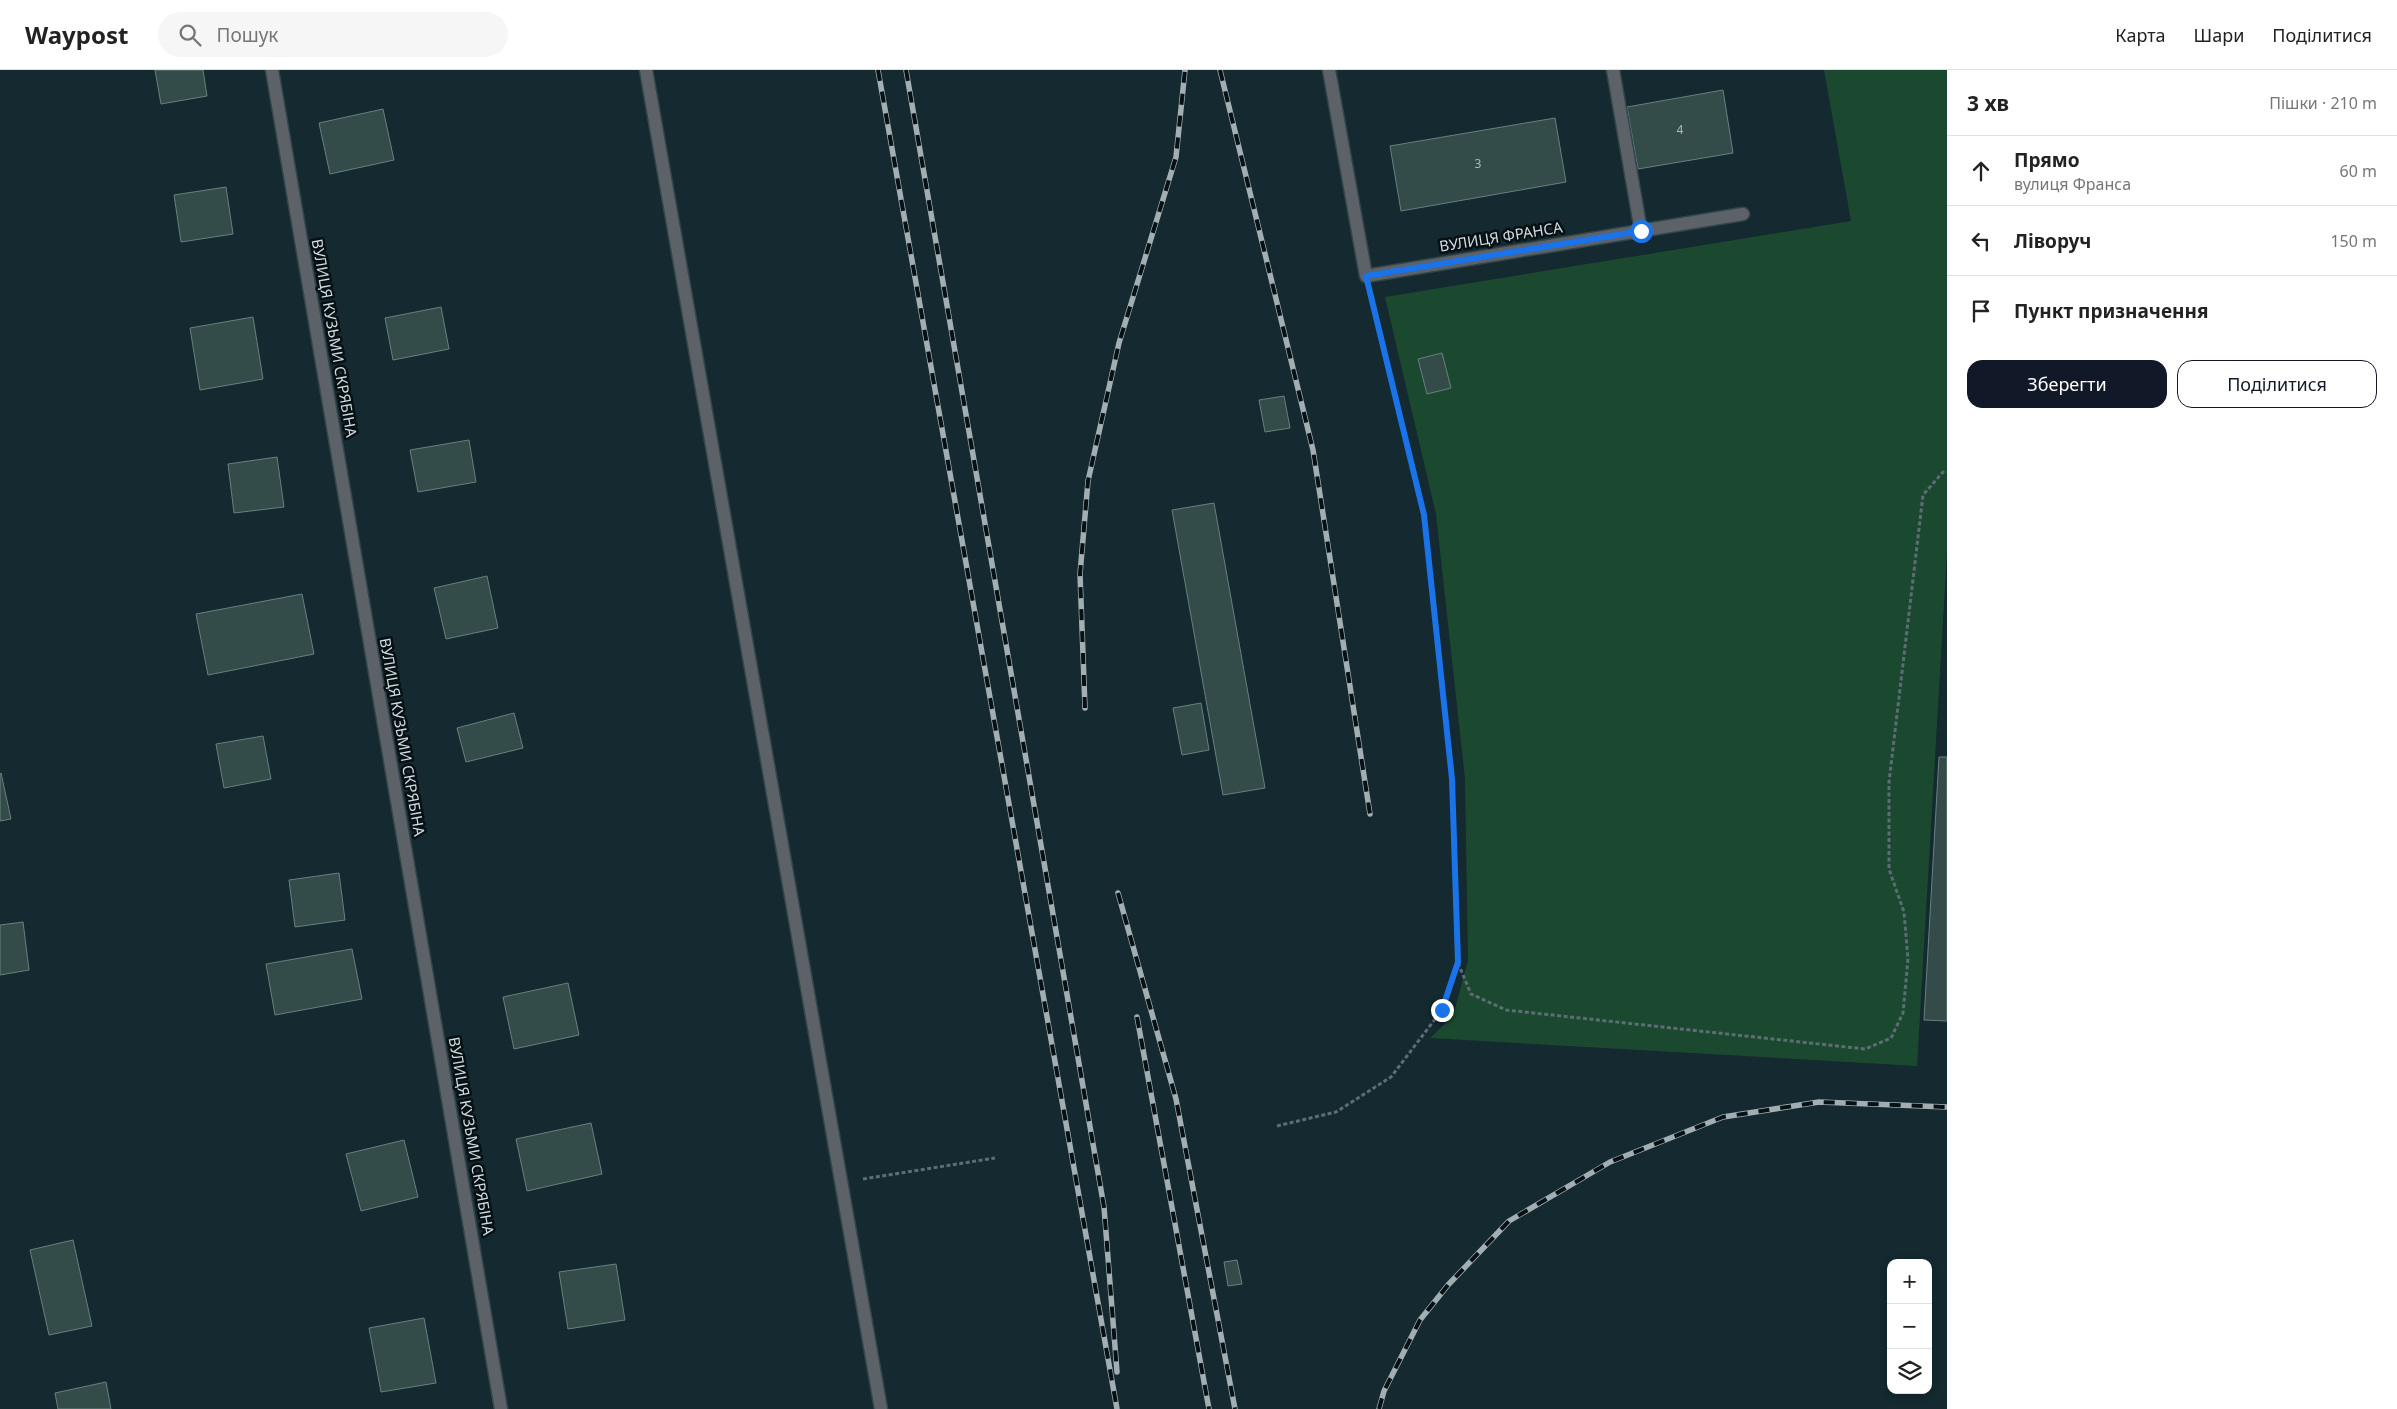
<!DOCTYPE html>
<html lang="uk">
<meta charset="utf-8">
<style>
body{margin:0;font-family:"Noto Sans",sans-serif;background:#f6f6f6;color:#222}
.controls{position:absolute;right:15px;bottom:15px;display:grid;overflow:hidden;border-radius:10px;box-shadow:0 2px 8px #0003}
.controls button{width:45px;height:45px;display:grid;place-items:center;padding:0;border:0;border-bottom:1px solid #e0e0e0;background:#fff;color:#222;font:25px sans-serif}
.stop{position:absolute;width:15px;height:15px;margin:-11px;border:4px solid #1a73e8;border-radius:50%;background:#fff}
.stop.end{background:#1a73e8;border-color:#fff;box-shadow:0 1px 5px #0008}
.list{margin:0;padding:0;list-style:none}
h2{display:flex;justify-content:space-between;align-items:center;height:65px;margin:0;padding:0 20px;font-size:21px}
h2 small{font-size:16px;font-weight:400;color:#767676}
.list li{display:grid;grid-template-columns:32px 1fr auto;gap:15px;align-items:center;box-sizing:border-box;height:70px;padding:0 20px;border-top:1px solid #e0e0e0}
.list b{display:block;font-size:19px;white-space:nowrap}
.list p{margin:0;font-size:16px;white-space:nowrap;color:#767676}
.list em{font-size:16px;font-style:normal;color:#767676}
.actions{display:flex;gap:10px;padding:15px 20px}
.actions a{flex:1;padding:11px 0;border:1px solid #111827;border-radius:15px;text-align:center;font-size:18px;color:#111827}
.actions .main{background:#111827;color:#fff}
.icon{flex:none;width:28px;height:28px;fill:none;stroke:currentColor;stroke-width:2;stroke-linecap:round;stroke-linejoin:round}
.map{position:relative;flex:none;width:1947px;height:1339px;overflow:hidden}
header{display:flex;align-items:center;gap:30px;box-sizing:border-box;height:70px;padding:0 25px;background:#fff;border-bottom:1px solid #e0e0e0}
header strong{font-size:24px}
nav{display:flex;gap:28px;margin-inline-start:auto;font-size:18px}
.search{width:350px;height:45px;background:#f6f6f6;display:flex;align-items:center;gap:12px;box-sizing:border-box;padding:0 18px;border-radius:28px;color:#767676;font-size:19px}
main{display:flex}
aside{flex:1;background:#fff}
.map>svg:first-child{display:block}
.green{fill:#1b492f}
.building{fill:#334c4a;stroke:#67817f}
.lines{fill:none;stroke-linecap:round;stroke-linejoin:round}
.minor-casing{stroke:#32464c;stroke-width:15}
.path{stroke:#5c6d74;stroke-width:3;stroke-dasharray:4 2.5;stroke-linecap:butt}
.minor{stroke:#5d6269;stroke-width:12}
.rail-casing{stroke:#a1afb5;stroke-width:5.5}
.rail{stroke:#071013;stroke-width:4;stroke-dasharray:11;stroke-linecap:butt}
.route{stroke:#1a73e8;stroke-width:6}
.labels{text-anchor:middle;stroke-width:5;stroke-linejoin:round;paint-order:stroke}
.number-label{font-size:12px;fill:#aab9bc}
.street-label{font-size:15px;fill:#d1dde2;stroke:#071013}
</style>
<header>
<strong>Waypost</strong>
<div class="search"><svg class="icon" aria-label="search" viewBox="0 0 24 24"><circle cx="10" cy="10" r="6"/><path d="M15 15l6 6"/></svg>Пошук</div>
<nav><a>Карта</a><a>Шари</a><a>Поділитися</a></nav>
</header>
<main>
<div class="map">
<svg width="1947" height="1339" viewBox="0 0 1947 1339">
<rect width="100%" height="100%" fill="#142930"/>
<path class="green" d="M1824,0H1947V482L1917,996L1430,968L1453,946L1468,890L1465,709L1436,444L1385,227L1851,151Z"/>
<g class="building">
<path d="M155,0H203L207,26L161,34Z"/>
<path d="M1723,20L1733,83L1638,99L1627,37Z"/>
<path d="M383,39L394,90L330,104L319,53Z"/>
<path d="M1555,48L1566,112L1401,141L1390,76Z"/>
<path d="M226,117L233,164L181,172L174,125Z"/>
<path d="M441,237L449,279L393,290L385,248Z"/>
<path d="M253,247L263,309L200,320L190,258Z"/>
<path d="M1442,283L1451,318L1427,324L1418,289Z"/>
<path d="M1284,326L1290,358L1265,362L1259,330Z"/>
<path d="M469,370L476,412L418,422L410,380Z"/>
<path d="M277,387L284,437L234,443L228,394Z"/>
<path d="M1214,433L1265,718L1223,725L1172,440Z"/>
<path d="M487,506L498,558L446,569L434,518Z"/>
<path d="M302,524L314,584L208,605L196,544Z"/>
<path d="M1201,633L1209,680L1182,685L1173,638Z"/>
<path d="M514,643L523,678L466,692L457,658Z"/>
<path d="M263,666L271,709L224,718L216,674Z"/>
<path d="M1939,687H1947V951L1924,950Z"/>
<path d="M1,703L11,749L0,751V704Z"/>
<path d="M339,803L345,850L295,857L289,810Z"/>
<path d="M23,852L29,900L0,905V855Z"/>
<path d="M352,879L362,929L275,945L266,894Z"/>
<path d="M568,913L579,965L514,979L503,927Z"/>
<path d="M591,1053L602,1104L527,1121L516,1069Z"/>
<path d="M404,1070L418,1127L361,1141L346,1084Z"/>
<path d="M73,1170L92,1256L49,1265L30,1180Z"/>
<path d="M1237,1190L1242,1214L1228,1216L1224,1192Z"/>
<path d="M616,1194L625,1250L568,1259L559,1202Z"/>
<path d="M424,1248L436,1313L381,1322L369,1258Z"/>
<path d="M106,1312L111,1339H58L55,1323Z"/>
</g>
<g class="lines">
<defs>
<g id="minor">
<path d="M272,0L501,1339"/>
<path d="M646,0L881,1339"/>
<path d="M1329,0L1366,206L1743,144"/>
<path d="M1613,0L1641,161"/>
</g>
</defs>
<use href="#minor" class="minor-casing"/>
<g class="path">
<path d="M1458,893L1471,924L1506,940L1865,979L1891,968L1903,943L1908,889L1904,842L1889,799V712L1923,425L1943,402H1947"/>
<path d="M1277,1056L1336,1042L1391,1007L1442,940L1458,893L1452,709L1424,445L1371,229"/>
<path d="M863,1109L995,1088"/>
</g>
<use href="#minor" class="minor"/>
<defs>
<g id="rail">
<path d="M878,0L1117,1339"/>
<path d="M906,0L1104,1137L1117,1302"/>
<path d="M1220,0L1313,380L1370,744"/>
<path d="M1085,638L1080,504L1088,411L1119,273L1176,87L1185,0"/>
<path d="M1118,823L1176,1029L1235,1339"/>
<path d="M1137,947L1209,1339"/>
<path d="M1379,1339L1384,1321L1420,1250L1448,1215L1509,1151L1610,1092L1723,1047L1819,1032L1947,1037"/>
</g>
</defs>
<use href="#rail" class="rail-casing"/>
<use href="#rail" class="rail"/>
</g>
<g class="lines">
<path class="route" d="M1442,940L1458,892L1452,709L1424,445L1366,206L1641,161"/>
</g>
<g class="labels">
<g class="number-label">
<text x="1680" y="64">4</text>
<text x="1478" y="98">3</text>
</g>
<g class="street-label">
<text transform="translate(1501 167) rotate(-9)" y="5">ВУЛИЦЯ ФРАНСА</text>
<text transform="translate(334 268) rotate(80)" y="5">ВУЛИЦЯ КУЗЬМИ СКРЯБІНА</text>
<text transform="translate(402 667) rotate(80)" y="5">ВУЛИЦЯ КУЗЬМИ СКРЯБІНА</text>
<text transform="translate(471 1066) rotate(80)" y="5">ВУЛИЦЯ КУЗЬМИ СКРЯБІНА</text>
</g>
</g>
</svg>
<div class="controls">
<button>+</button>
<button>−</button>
<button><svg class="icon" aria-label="layers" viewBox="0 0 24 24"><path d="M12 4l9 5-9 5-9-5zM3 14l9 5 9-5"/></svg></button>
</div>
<div class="stop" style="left:1641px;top:161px"></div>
<div class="stop end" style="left:1442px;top:940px"></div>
</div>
<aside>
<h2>3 хв<small>Пішки · 210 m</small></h2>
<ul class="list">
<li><svg class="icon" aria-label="ahead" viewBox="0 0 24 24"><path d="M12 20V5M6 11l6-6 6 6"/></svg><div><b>Прямо</b><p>вулиця Франса</p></div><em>60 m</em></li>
<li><svg class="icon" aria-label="left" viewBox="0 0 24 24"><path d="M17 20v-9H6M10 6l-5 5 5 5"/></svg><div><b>Ліворуч</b></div><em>150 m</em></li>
<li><svg class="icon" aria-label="arrive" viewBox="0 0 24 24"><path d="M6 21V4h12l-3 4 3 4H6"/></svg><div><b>Пункт призначення</b></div></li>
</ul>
<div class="actions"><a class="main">Зберегти</a><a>Поділитися</a></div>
</aside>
</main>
